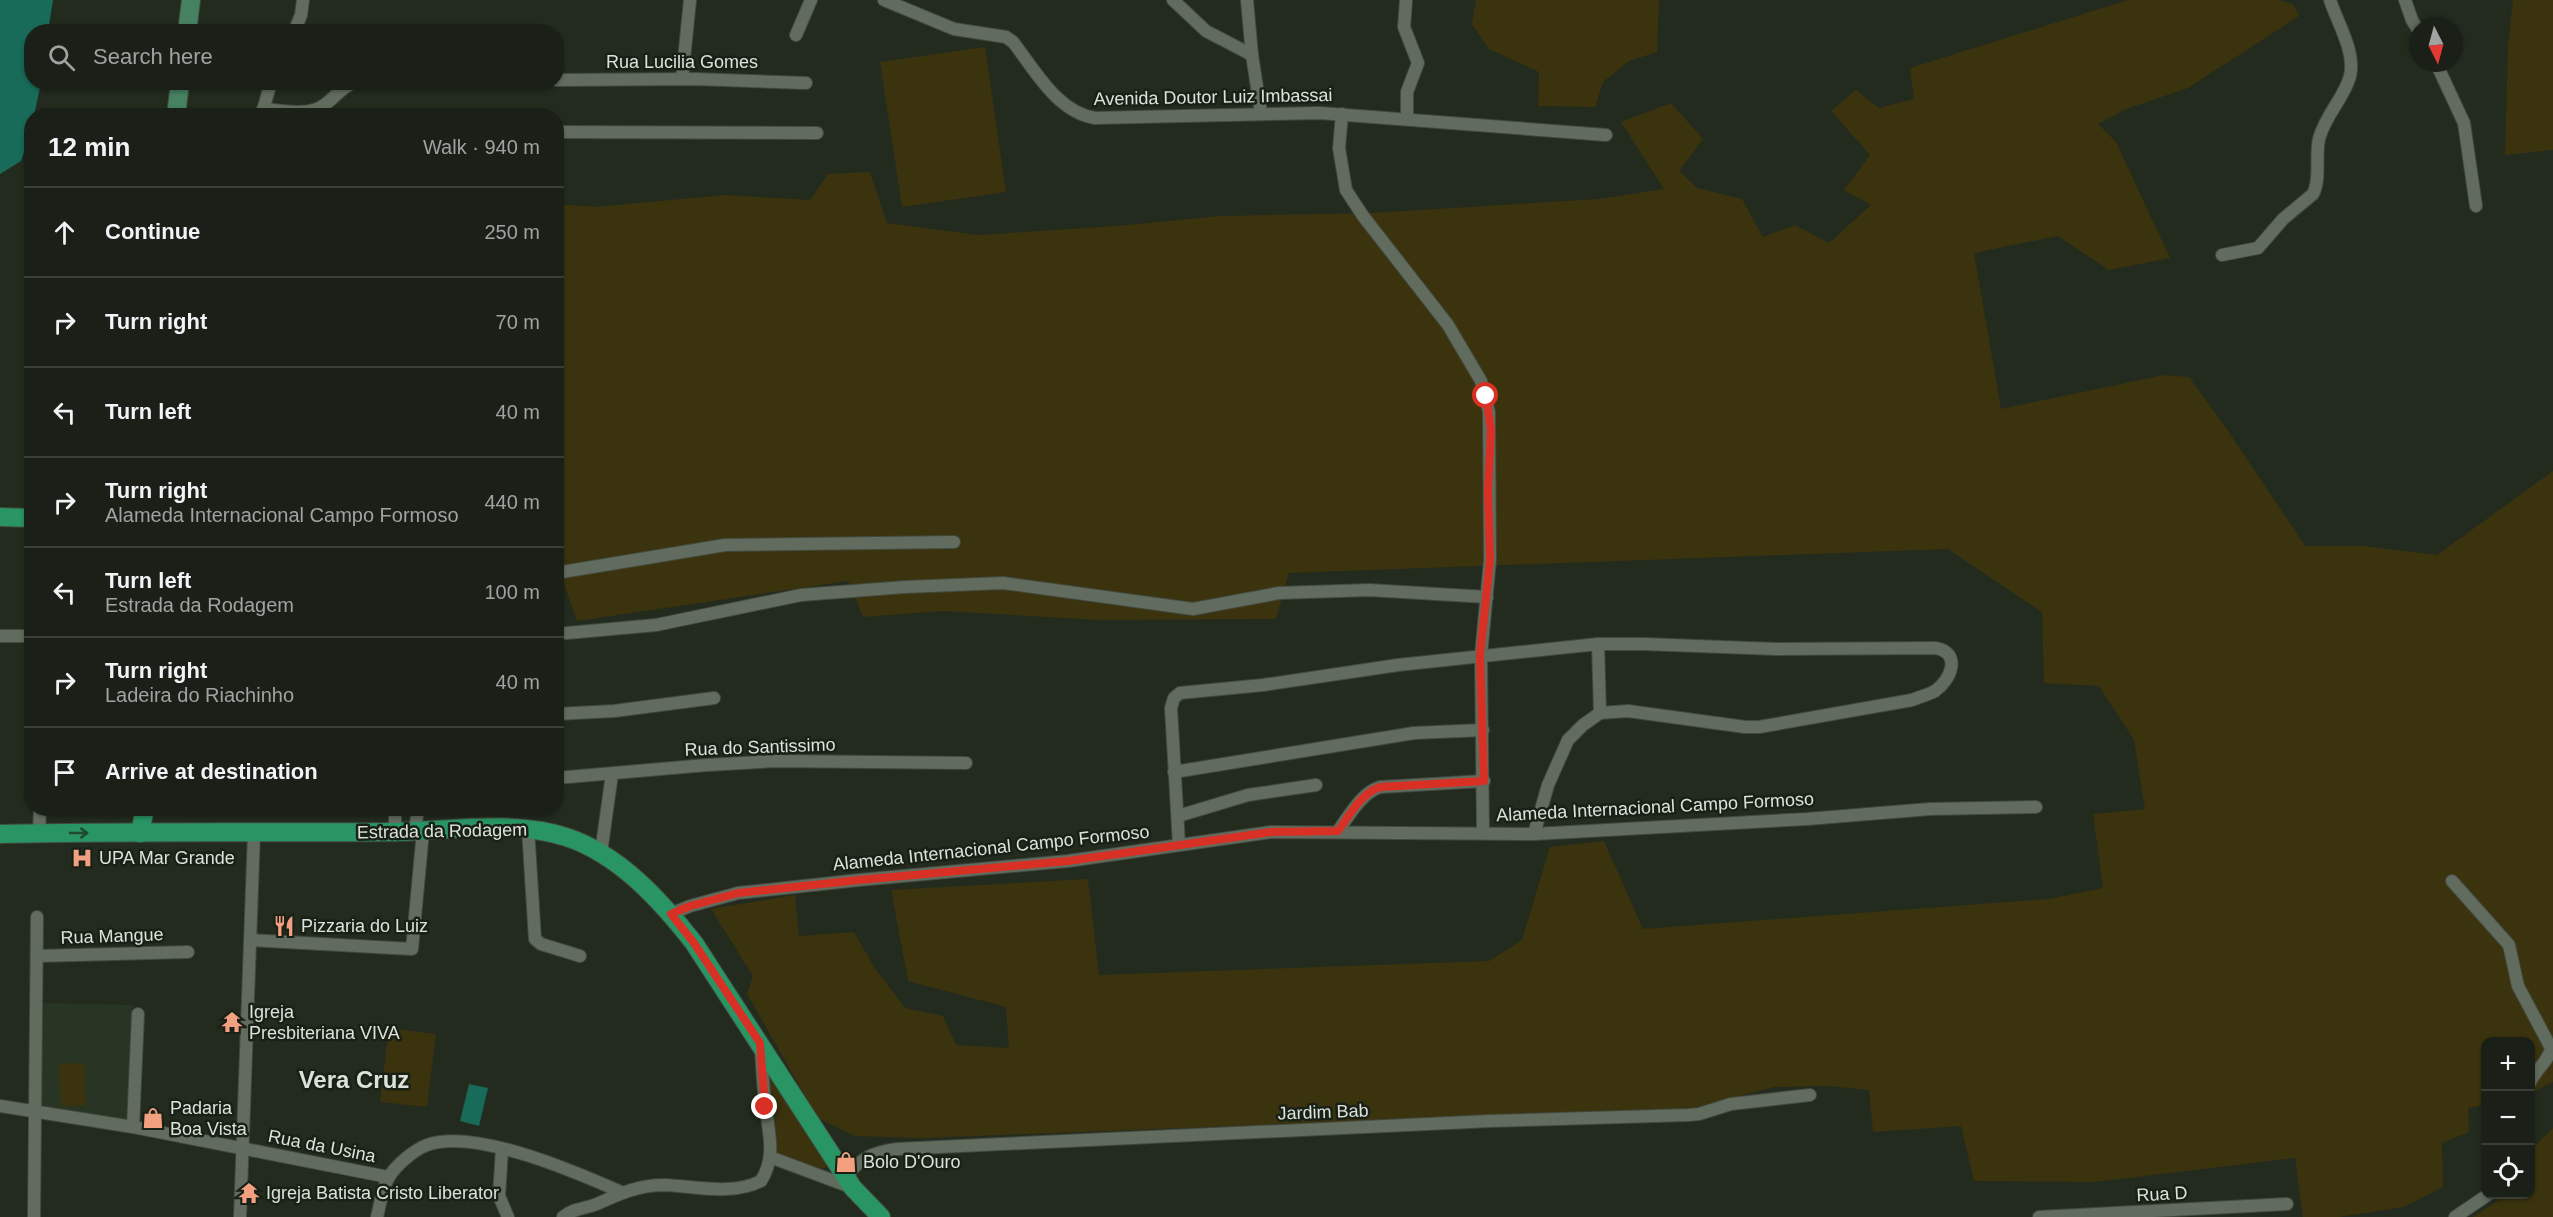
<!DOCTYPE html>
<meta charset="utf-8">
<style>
body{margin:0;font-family:Arial,sans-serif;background:#232820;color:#f1f3f6}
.controls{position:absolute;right:18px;bottom:18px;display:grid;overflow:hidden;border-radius:12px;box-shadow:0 2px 4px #0004}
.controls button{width:54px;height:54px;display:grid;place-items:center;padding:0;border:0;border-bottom:2px solid #383e36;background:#1a2017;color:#f1f3f6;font:30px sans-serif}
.compass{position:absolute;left:2409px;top:18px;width:54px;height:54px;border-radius:50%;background:#1a2017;box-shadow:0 2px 4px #0004;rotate:174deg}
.stop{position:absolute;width:18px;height:18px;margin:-14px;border:4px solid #d93025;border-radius:50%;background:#fff}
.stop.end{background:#d93025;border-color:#fff;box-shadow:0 2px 6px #0008}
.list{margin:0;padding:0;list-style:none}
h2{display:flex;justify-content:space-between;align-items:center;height:78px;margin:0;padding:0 24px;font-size:26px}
h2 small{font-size:20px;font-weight:400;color:#9fa3a1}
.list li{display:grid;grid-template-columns:39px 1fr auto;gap:18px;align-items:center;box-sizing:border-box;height:90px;padding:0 24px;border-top:2px solid #383e36}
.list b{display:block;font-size:22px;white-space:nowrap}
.list p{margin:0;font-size:20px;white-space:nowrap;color:#9fa3a1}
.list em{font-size:20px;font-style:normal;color:#9fa3a1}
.icon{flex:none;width:33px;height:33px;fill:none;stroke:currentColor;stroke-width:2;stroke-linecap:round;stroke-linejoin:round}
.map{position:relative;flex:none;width:2553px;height:1217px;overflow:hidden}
.search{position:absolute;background:#1a2017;box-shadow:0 2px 4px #0004;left:24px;top:24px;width:540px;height:66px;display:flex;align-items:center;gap:15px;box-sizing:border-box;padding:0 21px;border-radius:24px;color:#9fa3a1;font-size:22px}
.panel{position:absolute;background:#1a2017;box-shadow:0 2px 4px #0004;left:24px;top:108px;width:540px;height:708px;border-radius:24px}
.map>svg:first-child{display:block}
.built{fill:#293524}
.green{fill:#3a330d}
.water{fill:#186b59}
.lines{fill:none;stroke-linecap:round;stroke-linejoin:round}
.street-casing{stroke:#42493f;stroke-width:14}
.secondary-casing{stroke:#42493f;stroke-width:20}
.primary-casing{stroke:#42493f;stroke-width:20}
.street{stroke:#626c5e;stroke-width:12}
.secondary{stroke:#468161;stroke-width:18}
.primary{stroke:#2a9564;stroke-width:18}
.oneway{stroke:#1f4a31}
.route{stroke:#d93025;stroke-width:8}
.labels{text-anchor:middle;stroke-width:5;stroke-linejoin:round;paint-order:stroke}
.street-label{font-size:18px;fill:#dce1da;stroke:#192116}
.poi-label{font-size:18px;fill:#dce1da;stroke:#192116;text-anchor:start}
.district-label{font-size:24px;font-weight:bold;fill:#dce1da;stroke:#192116}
</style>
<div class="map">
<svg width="2553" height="1217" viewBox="0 0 2553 1217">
<rect width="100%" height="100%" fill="#232b1f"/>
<path class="built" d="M39,1003L132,1005L128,1119L39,1108Z"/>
<g class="green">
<path d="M1476,0H1659L1657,52L1629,61L1603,82L1595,107L1538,106L1539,72L1489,49L1472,24Z"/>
<path d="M2128,0H2279L2293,4L2299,16L2188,88L2126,109L2098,124L2116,142L2170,258L2109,270L2058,236L1974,253L2001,409L2164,375L2189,377L2226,428L2305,546H2363L2437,555L2553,471V1082L2531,1093L2530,1042H2486L2485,1105L2468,1108L2469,1132L2442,1143L2443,1187L2404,1207L2339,1217H2303L2295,1158L2095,1182L1974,1181L1961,1126L1873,1132L1869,1090L1829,1086L1774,1087L1692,1108L924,1138L854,1136L818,1118L747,994L753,976L711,909L795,895L799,936L854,932L874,967L905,1008L943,1016L956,1045L1009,1048L1006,1007L908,981L891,890L1088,879L1099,975L1489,961L1522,940L1550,847L1604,841L1643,929L2048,899L2103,888L2093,814L2145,809L2134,740L2099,686L2044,683L2042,612L1948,549L1289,573L1276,619L1098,620L943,611L863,617L848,581L577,621L556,561V204L595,207L725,195L810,200L828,174L870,172L887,223L978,235L1116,226L1221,216L1372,213L1598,199L1664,189L1621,122L1671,103L1703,139L1679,171L1697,188L1742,199L1763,237L1795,225L1829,243L1871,205L1844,190L1870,155L1831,111L1856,90L1879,108L1914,99L1910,68Z"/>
<path d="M2513,0H2553V150L2505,155L2508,45Z"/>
<path d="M985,47L1006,192L902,207L880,62Z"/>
<path d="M389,1028L436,1034L427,1107L380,1102Z"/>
<path d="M84,1063L86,1105L61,1106L59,1064Z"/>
<path d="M772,1073L830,1166L819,1170L777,1158L769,1116L766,1074Z"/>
<path d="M2553,1128V1217H2473L2506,1195L2530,1194L2531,1150Z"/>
</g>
<g class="water">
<path d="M0,0H53L48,31L32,32V82L41,83L34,115L32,116L31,130L21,161L0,174Z"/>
<path d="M469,1084L488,1088L479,1126L460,1121Z"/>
</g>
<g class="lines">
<defs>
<g id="street">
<path d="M884,0L954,29L1006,37L1013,42C1035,70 1057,112 1095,118L1320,113L1606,135"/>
<path d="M1173,0L1206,31L1252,55"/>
<path d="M1247,0L1252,55L1261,113"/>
<path d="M2405,0L2412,20L2418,30"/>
<path d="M1406,1L1404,27L1418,63L1407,92V118"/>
<path d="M294,32L301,15L303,0"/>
<path d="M796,35L811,0"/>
<path d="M2436,63L2464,123L2476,206"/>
<path d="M682,79L690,0"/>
<path d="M556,80L695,79L806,83"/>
<path d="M263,109C280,110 305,116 321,107C334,100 340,87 355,82"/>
<path d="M262,114L271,82"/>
<path d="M1342,114L1339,148L1346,190L1363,216L1448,325L1481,381L1489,412L1490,560L1481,655L1483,833"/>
<path d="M556,132L817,133"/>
<path d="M2222,255L2258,248L2283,219L2313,194C2321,179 2315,156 2319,139C2325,115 2345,97 2350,76C2356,52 2337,22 2330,0"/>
<path d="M556,573L725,545L954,542"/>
<path d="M556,634L656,625L801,595L905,587L1003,583L1193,609L1279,593L1369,590L1487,597"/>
<path d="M0,636H32"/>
<path d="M1598,644L1600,713"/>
<path d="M556,714L614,711L714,698"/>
<path d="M1174,772L1414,733L1483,730"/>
<path d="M556,778L707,765L777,761L966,763"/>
<path d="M1178,816L1248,795L1316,785"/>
<path d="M528,829L535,939L541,944L580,956"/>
<path d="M415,831L418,808"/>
<path d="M1338,831C1349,816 1361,793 1380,787L1484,781"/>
<path d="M395,832V808"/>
<path d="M39,833L40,808"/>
<path d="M1179,845L1171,708L1174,698L1180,693L1263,685L1398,665L1598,644H1644L1776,649L1936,648C1962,653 1951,680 1935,691C1928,695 1919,697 1912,700L1759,727H1745L1628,711L1600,713L1583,725L1568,740L1548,785L1534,834"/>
<path d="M601,853L612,774"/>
<path d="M2452,881L2509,945L2518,986L2551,1048C2549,1061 2535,1070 2530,1083"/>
<path d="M671,914L690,906L738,893L859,880L1068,861L1271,832L1534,834L1807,819L1930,809L2036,807"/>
<path d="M251,940L412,949L423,831"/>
<path d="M37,956L188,952"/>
<path d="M0,1106L133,1127L388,1177"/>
<path d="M133,1127L138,1014"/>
<path d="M502,1149L499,1196L508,1217"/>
<path d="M770,1157L853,1188"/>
<path d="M846,1177C860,1158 874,1152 897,1149L1490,1121L1688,1115L1699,1114L1731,1104L1810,1095"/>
<path d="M34,1217L37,917"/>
<path d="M240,1217L254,833"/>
<path d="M377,1217C380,1205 382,1188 389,1177C396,1165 414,1150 427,1145C475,1128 576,1172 621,1192"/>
<path d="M563,1217C574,1208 584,1209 597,1204C619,1194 638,1185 664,1185C695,1186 731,1196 761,1181C776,1157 769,1135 766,1109C763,1088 762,1068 761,1048"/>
<path d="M2039,1217L2287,1204"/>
<path d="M2455,1217L2489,1194"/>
</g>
<g id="secondary">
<path d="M187,32L191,0"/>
<path d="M176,116L180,82"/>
</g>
<g id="primary">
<path d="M0,517L32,518"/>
<path d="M140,833L145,808"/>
<path d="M0,834C130,831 260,833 390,832C447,831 511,819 566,837C619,854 661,901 694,943L853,1188L881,1217"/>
</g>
</defs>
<use href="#street" class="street-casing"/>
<use href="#secondary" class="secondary-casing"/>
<use href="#primary" class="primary-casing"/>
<use href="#street" class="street"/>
<use href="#secondary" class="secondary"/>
<use href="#primary" class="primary"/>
</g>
<defs><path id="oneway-shaft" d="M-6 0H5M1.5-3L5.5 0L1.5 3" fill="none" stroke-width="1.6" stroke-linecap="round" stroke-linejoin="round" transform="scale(1.5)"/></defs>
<use class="oneway" href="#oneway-shaft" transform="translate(79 833)"/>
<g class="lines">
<path class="route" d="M765,1107L760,1043L694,943L671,914L690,906L738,893L859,880L1068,861L1271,832L1338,831C1349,816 1361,793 1380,787L1484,781L1480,655L1490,560L1488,491L1491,430L1486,396"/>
</g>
<defs>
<symbol id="hospital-bare" viewBox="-9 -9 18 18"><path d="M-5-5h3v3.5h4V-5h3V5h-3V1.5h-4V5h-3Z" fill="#f3a081" stroke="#192116" stroke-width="2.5" paint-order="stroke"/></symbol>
<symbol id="restaurant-bare" viewBox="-9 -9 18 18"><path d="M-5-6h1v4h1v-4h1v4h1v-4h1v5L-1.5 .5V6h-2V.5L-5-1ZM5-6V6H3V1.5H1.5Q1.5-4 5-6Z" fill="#f3a081" stroke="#192116" stroke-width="2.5" paint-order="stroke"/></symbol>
<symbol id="temple-bare" viewBox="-9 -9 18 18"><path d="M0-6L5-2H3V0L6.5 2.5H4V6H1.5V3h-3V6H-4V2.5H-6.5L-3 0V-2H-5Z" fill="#f3a081" stroke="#192116" stroke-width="2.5" paint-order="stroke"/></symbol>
<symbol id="shop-bare" viewBox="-9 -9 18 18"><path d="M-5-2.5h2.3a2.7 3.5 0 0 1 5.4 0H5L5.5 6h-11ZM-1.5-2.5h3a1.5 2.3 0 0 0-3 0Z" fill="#f3a081" stroke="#192116" stroke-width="2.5" paint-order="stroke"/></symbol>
</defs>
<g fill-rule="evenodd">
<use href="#hospital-bare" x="67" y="843" width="30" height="30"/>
<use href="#restaurant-bare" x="269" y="911" width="30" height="30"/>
<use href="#temple-bare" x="217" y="1007" width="30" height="30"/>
<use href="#shop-bare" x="138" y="1103" width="30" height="30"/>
<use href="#shop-bare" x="831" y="1147" width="30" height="30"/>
<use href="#temple-bare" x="234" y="1178" width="30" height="30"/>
</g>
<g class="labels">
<g class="street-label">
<text x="682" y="68">Rua Lucilia Gomes</text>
<text transform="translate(1213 97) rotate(-1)" y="6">Avenida Doutor Luiz Imbassai</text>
<text transform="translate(760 747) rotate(-2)" y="6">Rua do Santissimo</text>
<text transform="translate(1655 807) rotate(-3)" y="6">Alameda Internacional Campo Formoso</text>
<text transform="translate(442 831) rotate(-1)" y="6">Estrada da Rodagem</text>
<text transform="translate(991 848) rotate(-6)" y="6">Alameda Internacional Campo Formoso</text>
<text transform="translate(112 936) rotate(-2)" y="6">Rua Mangue</text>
<text transform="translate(1323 1112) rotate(-2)" y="6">Jardim Bab</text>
<text transform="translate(322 1146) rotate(11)" y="6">Rua da Usina</text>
<text transform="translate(2162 1194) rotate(-3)" y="6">Rua D</text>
</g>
<g class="poi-label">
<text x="99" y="864">UPA Mar Grande</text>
<text x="301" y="932">Pizzaria do Luiz</text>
<text x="249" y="1018">Igreja<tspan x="249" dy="21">Presbiteriana VIVA</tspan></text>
<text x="170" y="1114">Padaria<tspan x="170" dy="21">Boa Vista</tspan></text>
<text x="863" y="1168">Bolo D'Ouro</text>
<text x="266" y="1199">Igreja Batista Cristo Liberator</text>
</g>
<g class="district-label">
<text x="354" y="1088">Vera Cruz</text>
</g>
</g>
</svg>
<div class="controls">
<button>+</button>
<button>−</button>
<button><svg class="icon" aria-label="locate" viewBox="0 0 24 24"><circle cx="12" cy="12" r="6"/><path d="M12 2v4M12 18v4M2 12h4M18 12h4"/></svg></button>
</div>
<svg class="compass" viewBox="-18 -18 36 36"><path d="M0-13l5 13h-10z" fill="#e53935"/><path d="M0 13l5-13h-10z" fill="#9fa3a1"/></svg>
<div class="stop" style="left:1486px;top:396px"></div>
<div class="stop end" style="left:765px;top:1107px"></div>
<div class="search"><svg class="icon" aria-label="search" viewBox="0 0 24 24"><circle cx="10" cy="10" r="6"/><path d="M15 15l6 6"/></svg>Search here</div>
<section class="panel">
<h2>12 min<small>Walk · 940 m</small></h2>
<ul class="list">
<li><svg class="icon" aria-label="ahead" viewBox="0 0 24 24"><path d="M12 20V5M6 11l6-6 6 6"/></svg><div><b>Continue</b></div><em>250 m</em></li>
<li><svg class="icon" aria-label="right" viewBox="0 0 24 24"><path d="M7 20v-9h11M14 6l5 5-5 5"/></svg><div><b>Turn right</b></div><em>70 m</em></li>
<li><svg class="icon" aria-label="left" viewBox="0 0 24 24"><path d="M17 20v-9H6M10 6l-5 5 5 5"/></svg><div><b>Turn left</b></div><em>40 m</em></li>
<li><svg class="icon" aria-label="right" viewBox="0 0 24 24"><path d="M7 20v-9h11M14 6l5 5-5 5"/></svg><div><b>Turn right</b><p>Alameda Internacional Campo Formoso</p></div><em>440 m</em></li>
<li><svg class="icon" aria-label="left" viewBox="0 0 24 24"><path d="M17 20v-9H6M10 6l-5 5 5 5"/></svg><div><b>Turn left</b><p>Estrada da Rodagem</p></div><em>100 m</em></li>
<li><svg class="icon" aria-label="right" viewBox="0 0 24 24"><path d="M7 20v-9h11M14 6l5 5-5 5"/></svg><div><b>Turn right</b><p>Ladeira do Riachinho</p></div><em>40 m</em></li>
<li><svg class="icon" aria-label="arrive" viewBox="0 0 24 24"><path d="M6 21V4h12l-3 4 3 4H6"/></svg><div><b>Arrive at destination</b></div></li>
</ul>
</section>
</div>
